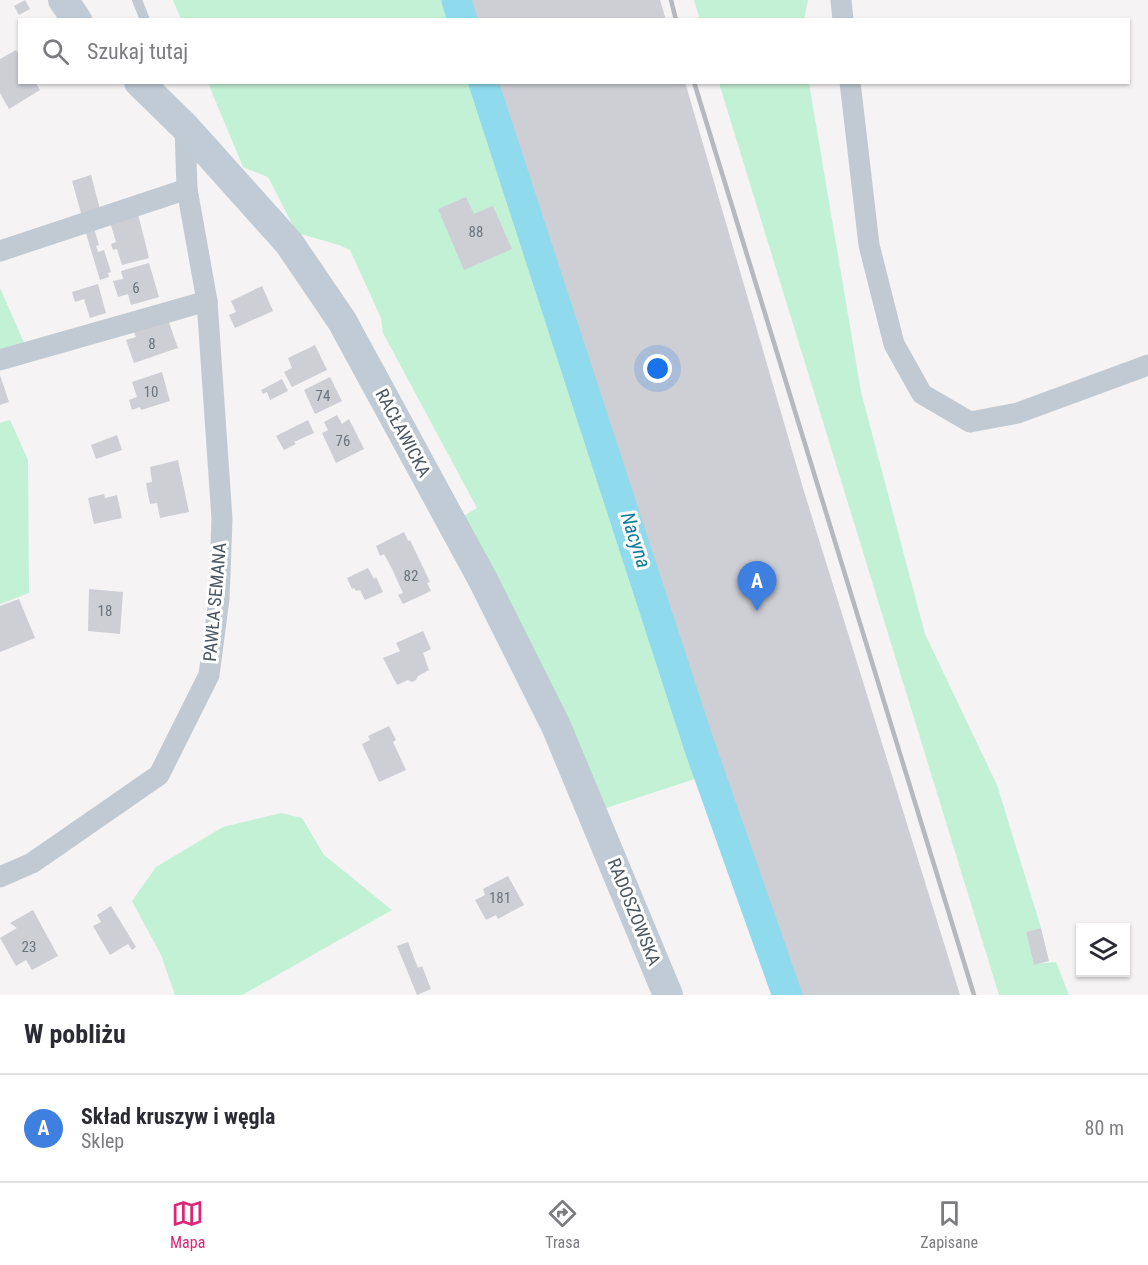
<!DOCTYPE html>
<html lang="pl">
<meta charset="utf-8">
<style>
body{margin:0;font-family:"Roboto Condensed",sans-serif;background:#f7f7f7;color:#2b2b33}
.controls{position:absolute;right:18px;bottom:18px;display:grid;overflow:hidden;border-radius:0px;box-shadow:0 2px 4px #0004}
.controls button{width:54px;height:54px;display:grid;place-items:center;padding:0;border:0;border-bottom:2px solid #e1e1e2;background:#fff;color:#2b2b33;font:30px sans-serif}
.you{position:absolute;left:658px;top:369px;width:21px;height:21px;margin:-15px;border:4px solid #fff;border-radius:50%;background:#1a73e8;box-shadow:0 0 0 9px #1a73e833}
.badge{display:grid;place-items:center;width:39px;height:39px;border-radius:50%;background:#db2777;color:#fff;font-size:20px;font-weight:700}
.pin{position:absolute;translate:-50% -50px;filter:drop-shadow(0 2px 3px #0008)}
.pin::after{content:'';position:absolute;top:32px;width:21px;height:18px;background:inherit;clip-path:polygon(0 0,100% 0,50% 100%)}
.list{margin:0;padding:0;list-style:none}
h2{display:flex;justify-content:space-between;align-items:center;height:78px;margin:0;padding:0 24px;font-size:26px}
h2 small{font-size:20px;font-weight:400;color:#7c7c81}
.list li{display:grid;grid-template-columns:39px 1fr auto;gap:18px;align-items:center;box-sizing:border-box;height:108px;padding:0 24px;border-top:2px solid #e1e1e2}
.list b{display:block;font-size:22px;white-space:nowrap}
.list p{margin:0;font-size:20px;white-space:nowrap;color:#7c7c81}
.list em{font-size:20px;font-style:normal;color:#7c7c81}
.icon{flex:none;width:33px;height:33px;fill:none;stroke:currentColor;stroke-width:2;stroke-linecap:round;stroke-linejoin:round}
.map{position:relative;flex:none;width:1148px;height:995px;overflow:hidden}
.search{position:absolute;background:#fff;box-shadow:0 2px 4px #0004;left:18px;right:18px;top:18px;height:66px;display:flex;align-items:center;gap:15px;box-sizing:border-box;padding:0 21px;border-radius:0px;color:#7c7c81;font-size:22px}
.sheet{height:186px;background:#fff}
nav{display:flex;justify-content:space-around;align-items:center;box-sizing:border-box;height:84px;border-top:2px solid #e1e1e2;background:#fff;font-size:16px;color:#7c7c81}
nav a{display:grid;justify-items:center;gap:3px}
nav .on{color:#db2777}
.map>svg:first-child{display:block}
.green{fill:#c3f1d5}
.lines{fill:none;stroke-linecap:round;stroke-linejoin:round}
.river{stroke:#90daee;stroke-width:39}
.building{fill:#cdcfd5}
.lane{stroke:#c1cad2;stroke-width:10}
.street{stroke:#c1cad2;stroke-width:21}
.secondary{stroke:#c1cbd6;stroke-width:30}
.rail{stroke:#b5b8bd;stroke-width:4.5}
.labels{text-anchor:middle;stroke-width:6;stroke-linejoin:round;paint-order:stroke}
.number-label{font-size:15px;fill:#6b747e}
.street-label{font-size:18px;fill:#4a5661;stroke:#fff}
.water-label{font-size:20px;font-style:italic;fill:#0c7c9b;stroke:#fff}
</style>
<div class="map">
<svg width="1148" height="995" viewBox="0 0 1148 995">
<rect width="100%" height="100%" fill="#f5f3f3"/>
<g class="green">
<path d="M173,0H455L461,19H181Z"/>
<path d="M694,0H808L804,19L700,20Z"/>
<path d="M208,83H481L516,192L603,485L704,776L600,810L457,520L477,508L383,333L381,318L350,250L339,245L297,233L268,177L243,167Z"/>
<path d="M719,83H809L861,392L925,634L997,785L1041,928L1026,932L1034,964L1056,962L1069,995H999Z"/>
<path d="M0,288L25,345L0,352Z"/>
<path d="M10,420L28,460L29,593L0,604V423Z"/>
<path d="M281,813L302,818L324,855L392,910L242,995H175L161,955L132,901L156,867L223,827Z"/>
</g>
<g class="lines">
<g class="river">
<path d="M461,0L467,20"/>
<path d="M488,82L704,748L792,995"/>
</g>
</g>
<g class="building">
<path d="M25,0L30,9L19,15L14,6Z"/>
<path d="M472,0H660L666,20H478Z"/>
<path d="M16,50L20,56V82H35L40,90L9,109L0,93V59Z"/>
<path d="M499,82H685L803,488L960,995H803L712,734Z"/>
<path d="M91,175L100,209L81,213L72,181Z"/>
<path d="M466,197L474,214L493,206L512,249L464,270L438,209Z"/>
<path d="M138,214L149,258L122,265L117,249L113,250L111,244L116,242L110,222Z"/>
<path d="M94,228L99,245L96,246L98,252L104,250L111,272L108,273L109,277L100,280L85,230Z"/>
<path d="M149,263L159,297L131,305L128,294L118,297L113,281L123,279L121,271Z"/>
<path d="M98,284L106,313L90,318L84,299L75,302L72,292Z"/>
<path d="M262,286L273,311L235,328L229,315L236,312L231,301Z"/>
<path d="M168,320L178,348L134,363L126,340L136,337L134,332Z"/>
<path d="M315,345L327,370L292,387L284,372L292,368L288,358Z"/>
<path d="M162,372L170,401L141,410L140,407L132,410L129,400L137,397L132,382Z"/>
<path d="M0,375L9,402L0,405Z"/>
<path d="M330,377L342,401L315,414L304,390Z"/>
<path d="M282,379L288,391L270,400L267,392L263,394L261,390Z"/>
<path d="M337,415L342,424L349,419L364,449L336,463L322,433L328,430L324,422Z"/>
<path d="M308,420L314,433L294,442L296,444L284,450L276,436Z"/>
<path d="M117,435L122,450L96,459L91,445Z"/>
<path d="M178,460L189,512L160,518L157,503L150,504L148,494L146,483L152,482L150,467Z"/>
<path d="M104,494L105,498L117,495L122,518L94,524L88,498Z"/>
<path d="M404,532L408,541L410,540L430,582L427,583L431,591L403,604L398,595L403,593L392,569L384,554L380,556L376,546Z"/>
<path d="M368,568L374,579L376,577L383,592L365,600L360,590L356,591L354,588L352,589L347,578Z"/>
<path d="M89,589L123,592L120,634L88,631Z"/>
<path d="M19,599L35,638L0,652V606Z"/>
<path d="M423,631L431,649L423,653L429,670L418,676L416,680L412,682L408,680L397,685L383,658L400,651L396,643Z"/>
<path d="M389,726L396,740L393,742L406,770L379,782L362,744L370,740L368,736Z"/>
<path d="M508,876L524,905L498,919L496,915L486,920L475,900L485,895L483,889Z"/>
<path d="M111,906L136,947L132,950L128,944L110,955L93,926L101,922L97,915Z"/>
<path d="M33,910L58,956L32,970L26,960L16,966L0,938L17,928L10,923Z"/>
<path d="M1041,928L1049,961L1034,965L1026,932Z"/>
<path d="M408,942L418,968L422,966L431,989L417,995L397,946Z"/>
</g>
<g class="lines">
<path class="lane" d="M137,0L145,20"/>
<g class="street">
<path d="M841,0L843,20"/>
<path d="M850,82L869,245L894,344L922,394L970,422L1018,413L1148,365"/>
<path d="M0,251L187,189"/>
<path d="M0,360L207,301"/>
<path d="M0,877L32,863L159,775L209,675L219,599L222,519L207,301L187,189L185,127"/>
</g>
<g class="secondary">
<path d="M63,0L77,20"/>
<path d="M139,82L185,127L289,243L342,321L483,580L556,726L668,995"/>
</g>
<g class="rail">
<path d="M671,0L676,20"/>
<path d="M694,82L974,995"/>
</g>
</g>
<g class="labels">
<g class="number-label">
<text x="476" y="237">88</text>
<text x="136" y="293">6</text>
<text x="152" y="349">8</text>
<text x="151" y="397">10</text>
<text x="323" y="401">74</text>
<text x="343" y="446">76</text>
<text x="411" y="581">82</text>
<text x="105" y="616">18</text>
<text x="500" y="903">181</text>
<text x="29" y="952">23</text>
</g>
<g class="street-label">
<text transform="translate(403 433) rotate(62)" y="6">RACŁAWICKA</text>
<text transform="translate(215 602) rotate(-85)" y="6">PAWŁA SEMANA</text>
<text transform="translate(634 912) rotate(68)" y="6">RADOSZOWSKA</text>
</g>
<g class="water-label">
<text transform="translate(636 540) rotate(72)" y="7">Nacyna</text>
</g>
</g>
</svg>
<div class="controls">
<button><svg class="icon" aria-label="layers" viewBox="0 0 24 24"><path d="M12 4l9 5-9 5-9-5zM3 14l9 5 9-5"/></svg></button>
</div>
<div class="you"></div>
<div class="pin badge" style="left:757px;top:611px;background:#3f7fe0">A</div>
<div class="search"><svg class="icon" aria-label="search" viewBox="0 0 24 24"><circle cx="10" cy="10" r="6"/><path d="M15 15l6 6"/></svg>Szukaj tutaj</div>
</div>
<section class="sheet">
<h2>W pobliżu<small></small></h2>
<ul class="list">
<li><span class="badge" style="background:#3f7fe0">A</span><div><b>Skład kruszyw i węgla</b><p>Sklep</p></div><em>80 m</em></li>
</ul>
</section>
<nav>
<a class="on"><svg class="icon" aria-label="map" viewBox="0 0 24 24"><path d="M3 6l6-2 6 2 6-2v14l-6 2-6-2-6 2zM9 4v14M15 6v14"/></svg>Mapa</a>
<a><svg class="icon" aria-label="directions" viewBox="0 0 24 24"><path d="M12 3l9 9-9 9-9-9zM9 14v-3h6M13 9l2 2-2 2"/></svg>Trasa</a>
<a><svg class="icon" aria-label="saved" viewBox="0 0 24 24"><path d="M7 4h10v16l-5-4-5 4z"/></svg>Zapisane</a>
</nav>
